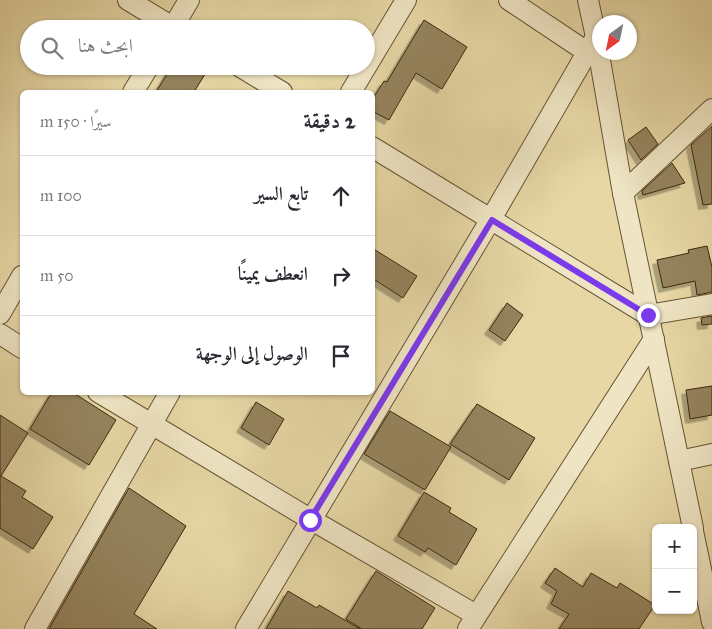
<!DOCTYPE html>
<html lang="ar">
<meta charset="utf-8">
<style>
body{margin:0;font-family:"IM FELL Great Primer",Amiri,serif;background:#f2f2f3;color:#2b2b33;direction:rtl}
.controls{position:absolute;right:15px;bottom:15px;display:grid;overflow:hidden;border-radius:8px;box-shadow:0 1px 4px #0004}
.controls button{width:45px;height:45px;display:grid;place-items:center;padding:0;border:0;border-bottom:1px solid #e1e1e2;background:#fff;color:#2b2b33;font:25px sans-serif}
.compass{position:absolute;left:592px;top:15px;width:45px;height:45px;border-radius:50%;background:#fff;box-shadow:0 1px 4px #0004;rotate:213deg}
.stop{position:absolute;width:15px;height:15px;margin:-11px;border:4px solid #7c3aed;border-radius:50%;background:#fff}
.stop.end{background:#7c3aed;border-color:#fff;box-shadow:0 1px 5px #0008}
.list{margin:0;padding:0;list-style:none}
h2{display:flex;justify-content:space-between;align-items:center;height:65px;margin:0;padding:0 20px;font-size:21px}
h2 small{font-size:16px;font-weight:400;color:#7c7c81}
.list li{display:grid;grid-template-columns:32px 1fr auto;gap:15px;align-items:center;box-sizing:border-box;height:80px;padding:0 20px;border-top:1px solid #e1e1e2}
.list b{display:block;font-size:19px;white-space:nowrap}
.list em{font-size:16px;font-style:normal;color:#7c7c81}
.icon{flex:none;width:28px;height:28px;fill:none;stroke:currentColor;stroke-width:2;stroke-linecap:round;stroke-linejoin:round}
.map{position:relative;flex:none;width:712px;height:629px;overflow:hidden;direction:ltr}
.search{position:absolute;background:#fff;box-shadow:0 1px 4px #0004;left:20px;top:20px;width:355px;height:55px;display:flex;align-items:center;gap:12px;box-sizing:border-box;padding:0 18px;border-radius:28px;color:#7c7c81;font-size:19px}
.panel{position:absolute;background:#fff;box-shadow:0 1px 4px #0004;left:20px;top:90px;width:355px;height:305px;border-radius:8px;direction:rtl}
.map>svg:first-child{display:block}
.building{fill:#94835d;stroke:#3c290e;filter:url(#shadow)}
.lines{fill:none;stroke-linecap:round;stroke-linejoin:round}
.street-casing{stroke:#665434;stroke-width:22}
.street{stroke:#efe5c4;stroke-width:20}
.route{stroke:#7c3aed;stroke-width:6}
</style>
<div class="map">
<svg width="712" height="629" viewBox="0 0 712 629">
<defs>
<filter id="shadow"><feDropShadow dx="-4.5" dy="4.5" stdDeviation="0" flood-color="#0004"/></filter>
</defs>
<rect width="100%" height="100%" fill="#e6d7a5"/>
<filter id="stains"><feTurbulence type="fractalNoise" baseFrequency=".004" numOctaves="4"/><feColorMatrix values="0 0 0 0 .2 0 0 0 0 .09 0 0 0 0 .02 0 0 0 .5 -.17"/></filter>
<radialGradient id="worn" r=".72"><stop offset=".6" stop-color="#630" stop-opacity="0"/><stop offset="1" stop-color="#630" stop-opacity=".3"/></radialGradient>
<g class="building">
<path d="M424,20L467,47L442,89L416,73L389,120L372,111V100L384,81L387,82Z"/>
<path d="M172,66H210L194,92H156Z"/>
<path d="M712,126V204L703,205L691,145Z"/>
<path d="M646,127L658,144L641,160L628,140Z"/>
<path d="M672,163L685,183L643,195L642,191Z"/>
<path d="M707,246L712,267V292L697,295L695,281L663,288L657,260L689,253L688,250Z"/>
<path d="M372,248L417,276L403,298L372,278Z"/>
<path d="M507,303L523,315L505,341L489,330Z"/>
<path d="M712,316V324L702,325L701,318Z"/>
<path d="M712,386V415L690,419L686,390Z"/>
<path d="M52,392H72L116,420L89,465L30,429Z"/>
<path d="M256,402L284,419L269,445L241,428Z"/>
<path d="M477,404L535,438L509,480L450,444Z"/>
<path d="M390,411L451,447L425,490L364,454Z"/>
<path d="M0,415L28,433L1,476L26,491L22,497L53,517L33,549L0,528Z"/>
<path d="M129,488L186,526L134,614L157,629H49Z"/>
<path d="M424,492L451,508L449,512L477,529L456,565L428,548L425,552L398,536Z"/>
<path d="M555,568L583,587L591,573L617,588L620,583L655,605L639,629H559L569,614L551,604L557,591L545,583Z"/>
<path d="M376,571L435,608L422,629H362L346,619Z"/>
<path d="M288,591L317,608L319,605L360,629H266Z"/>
</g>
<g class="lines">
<defs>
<g id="street">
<path d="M128,0L176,29"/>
<path d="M509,0L587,52"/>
<path d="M588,0L596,37L623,193L693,528"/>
<path d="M172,29L189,0"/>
<path d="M239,66L282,92"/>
<path d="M133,92L149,66"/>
<path d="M351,92L406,0"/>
<path d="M372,147L648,315L712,304"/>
<path d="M623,193L712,109"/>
<path d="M0,314L22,276"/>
<path d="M0,334L22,348"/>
<path d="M98,392L310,519L476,615"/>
<path d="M679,461L712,454"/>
<path d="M693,531L712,622"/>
<path d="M35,629L170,392"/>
<path d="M246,629L491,219L596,37"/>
<path d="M468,629L654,339"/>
</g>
</defs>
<use href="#street" class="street-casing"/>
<use href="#street" class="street"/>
</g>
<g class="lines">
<path class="route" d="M310,520L492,220L648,315"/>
</g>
<rect width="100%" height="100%" filter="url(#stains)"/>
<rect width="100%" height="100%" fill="url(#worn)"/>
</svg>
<div class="controls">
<button>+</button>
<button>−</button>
</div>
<svg class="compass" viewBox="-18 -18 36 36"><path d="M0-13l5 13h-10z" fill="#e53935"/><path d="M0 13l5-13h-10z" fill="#7c7c81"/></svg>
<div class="stop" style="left:310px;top:520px"></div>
<div class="stop end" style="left:648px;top:315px"></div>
<div class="search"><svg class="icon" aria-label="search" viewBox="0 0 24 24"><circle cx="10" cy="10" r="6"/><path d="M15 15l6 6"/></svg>ابحث هنا</div>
<section class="panel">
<h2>2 دقيقة<small>سيرًا · 150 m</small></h2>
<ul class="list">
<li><svg class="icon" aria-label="ahead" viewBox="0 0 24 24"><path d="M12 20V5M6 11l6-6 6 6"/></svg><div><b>تابع السير</b></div><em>100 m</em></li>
<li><svg class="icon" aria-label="right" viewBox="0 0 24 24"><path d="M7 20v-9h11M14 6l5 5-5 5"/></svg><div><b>انعطف يمينًا</b></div><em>50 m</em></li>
<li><svg class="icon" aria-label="arrive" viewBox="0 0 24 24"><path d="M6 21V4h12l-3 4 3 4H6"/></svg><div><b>الوصول إلى الوجهة</b></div></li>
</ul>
</section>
</div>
